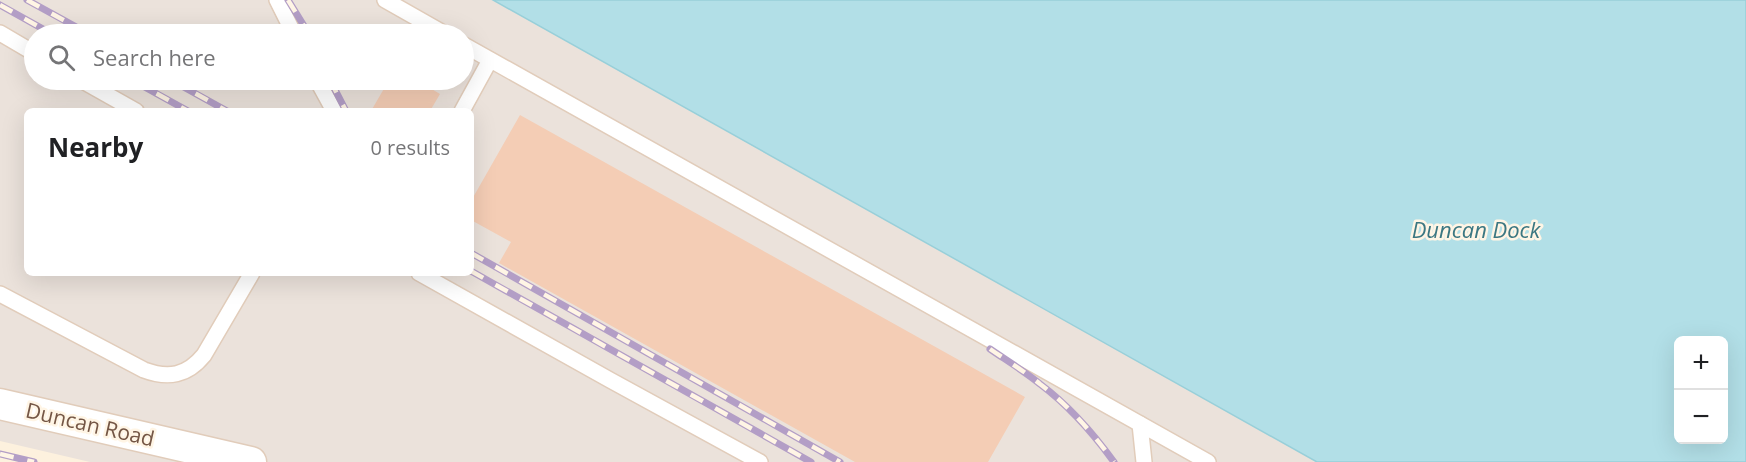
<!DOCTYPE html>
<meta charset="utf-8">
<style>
body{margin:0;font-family:"Open Sans",sans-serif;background:#f6f6f6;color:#202124}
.controls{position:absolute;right:18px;bottom:18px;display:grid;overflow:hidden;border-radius:9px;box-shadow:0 6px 24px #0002}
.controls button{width:54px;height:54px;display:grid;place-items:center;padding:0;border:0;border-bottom:2px solid #e0e0e0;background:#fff;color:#202124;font:30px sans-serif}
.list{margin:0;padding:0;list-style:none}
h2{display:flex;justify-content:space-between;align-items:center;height:78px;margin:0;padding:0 24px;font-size:26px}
h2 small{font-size:20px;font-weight:400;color:#757577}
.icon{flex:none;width:33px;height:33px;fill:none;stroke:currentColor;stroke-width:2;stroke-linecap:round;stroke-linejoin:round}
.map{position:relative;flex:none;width:1746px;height:462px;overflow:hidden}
.search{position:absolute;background:#fff;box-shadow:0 6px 24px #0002;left:24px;top:24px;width:450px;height:66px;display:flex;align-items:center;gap:15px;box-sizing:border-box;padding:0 21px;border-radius:33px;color:#757577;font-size:22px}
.panel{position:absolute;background:#fff;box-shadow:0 6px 24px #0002;left:24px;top:108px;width:450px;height:168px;border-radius:9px}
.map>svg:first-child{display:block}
.industrial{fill:#ebe2db;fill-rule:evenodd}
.water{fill:#b2dfe7;stroke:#98cfd9;stroke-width:1.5;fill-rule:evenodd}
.building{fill:#f4cdb5}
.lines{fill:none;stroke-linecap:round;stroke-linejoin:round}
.lane-casing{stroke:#e1ccba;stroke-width:18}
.street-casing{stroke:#e1ccba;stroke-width:33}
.lane{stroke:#fff;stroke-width:15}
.street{stroke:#fff;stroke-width:30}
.rail-casing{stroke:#b39ec6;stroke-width:7}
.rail{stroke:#fff5e5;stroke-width:4.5;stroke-dasharray:14;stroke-linecap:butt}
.labels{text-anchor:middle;stroke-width:5;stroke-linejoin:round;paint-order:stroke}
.street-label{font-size:21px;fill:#745645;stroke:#fff5e5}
.water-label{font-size:22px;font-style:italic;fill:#3b7782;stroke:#fff5e5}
</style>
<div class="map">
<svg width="1746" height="462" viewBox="0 0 1746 462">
<rect width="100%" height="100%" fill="#fdf1de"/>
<path class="industrial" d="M0,0H493L1317,462H90L0,441ZM34,34H464V80H34ZM27,111H471V273H27Z"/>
<path class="water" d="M493,0H1746V462H1317ZM1678,340H1724V440H1678Z"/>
<g class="building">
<path d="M389,80H398L416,89L420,82L440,94L430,111H371Z"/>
<path d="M520,115L1025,397L988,462H855L499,263L511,242L471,220V201Z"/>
</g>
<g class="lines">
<defs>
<g id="lane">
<path d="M277,0L294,34"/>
<path d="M385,0L445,34"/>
<path d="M0,33L34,53"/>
<path d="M464,45L1208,462"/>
<path d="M81,80L136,111"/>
<path d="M317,80L334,111"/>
<path d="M462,111L490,60"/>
<path d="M419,273L610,380L760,462"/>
<path d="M0,294L144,370C168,379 187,376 204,355L252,273"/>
<path d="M1140,424L1144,462"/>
</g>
<path id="street" d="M0,404L251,462"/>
</defs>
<use href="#lane" class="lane-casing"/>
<use href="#street" class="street-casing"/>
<use href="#lane" class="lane"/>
<use href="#street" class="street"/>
<defs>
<g id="rail">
<path d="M27,0L89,34"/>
<path d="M288,0L309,34"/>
<path d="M0,5L52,34"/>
<path d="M132,80L188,111"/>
<path d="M171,80L227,111"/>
<path d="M330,80L346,111"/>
<path d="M471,253L840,462"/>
<path d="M471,271L811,462"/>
<path d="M990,349C1006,360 1024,371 1040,384C1068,405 1093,433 1114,462"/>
<path d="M0,454L34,462"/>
</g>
</defs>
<use href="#rail" class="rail-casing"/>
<use href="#rail" class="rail"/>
</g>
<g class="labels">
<g class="street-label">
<text transform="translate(90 425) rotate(13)" y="7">Duncan Road</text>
</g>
<g class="water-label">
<text x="1476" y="238">Duncan Dock</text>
</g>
</g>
</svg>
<div class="controls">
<button>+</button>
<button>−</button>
</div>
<div class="search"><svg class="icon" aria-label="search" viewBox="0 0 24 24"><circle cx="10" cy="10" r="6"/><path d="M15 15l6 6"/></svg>Search here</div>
<section class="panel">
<h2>Nearby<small>0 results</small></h2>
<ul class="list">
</ul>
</section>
</div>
